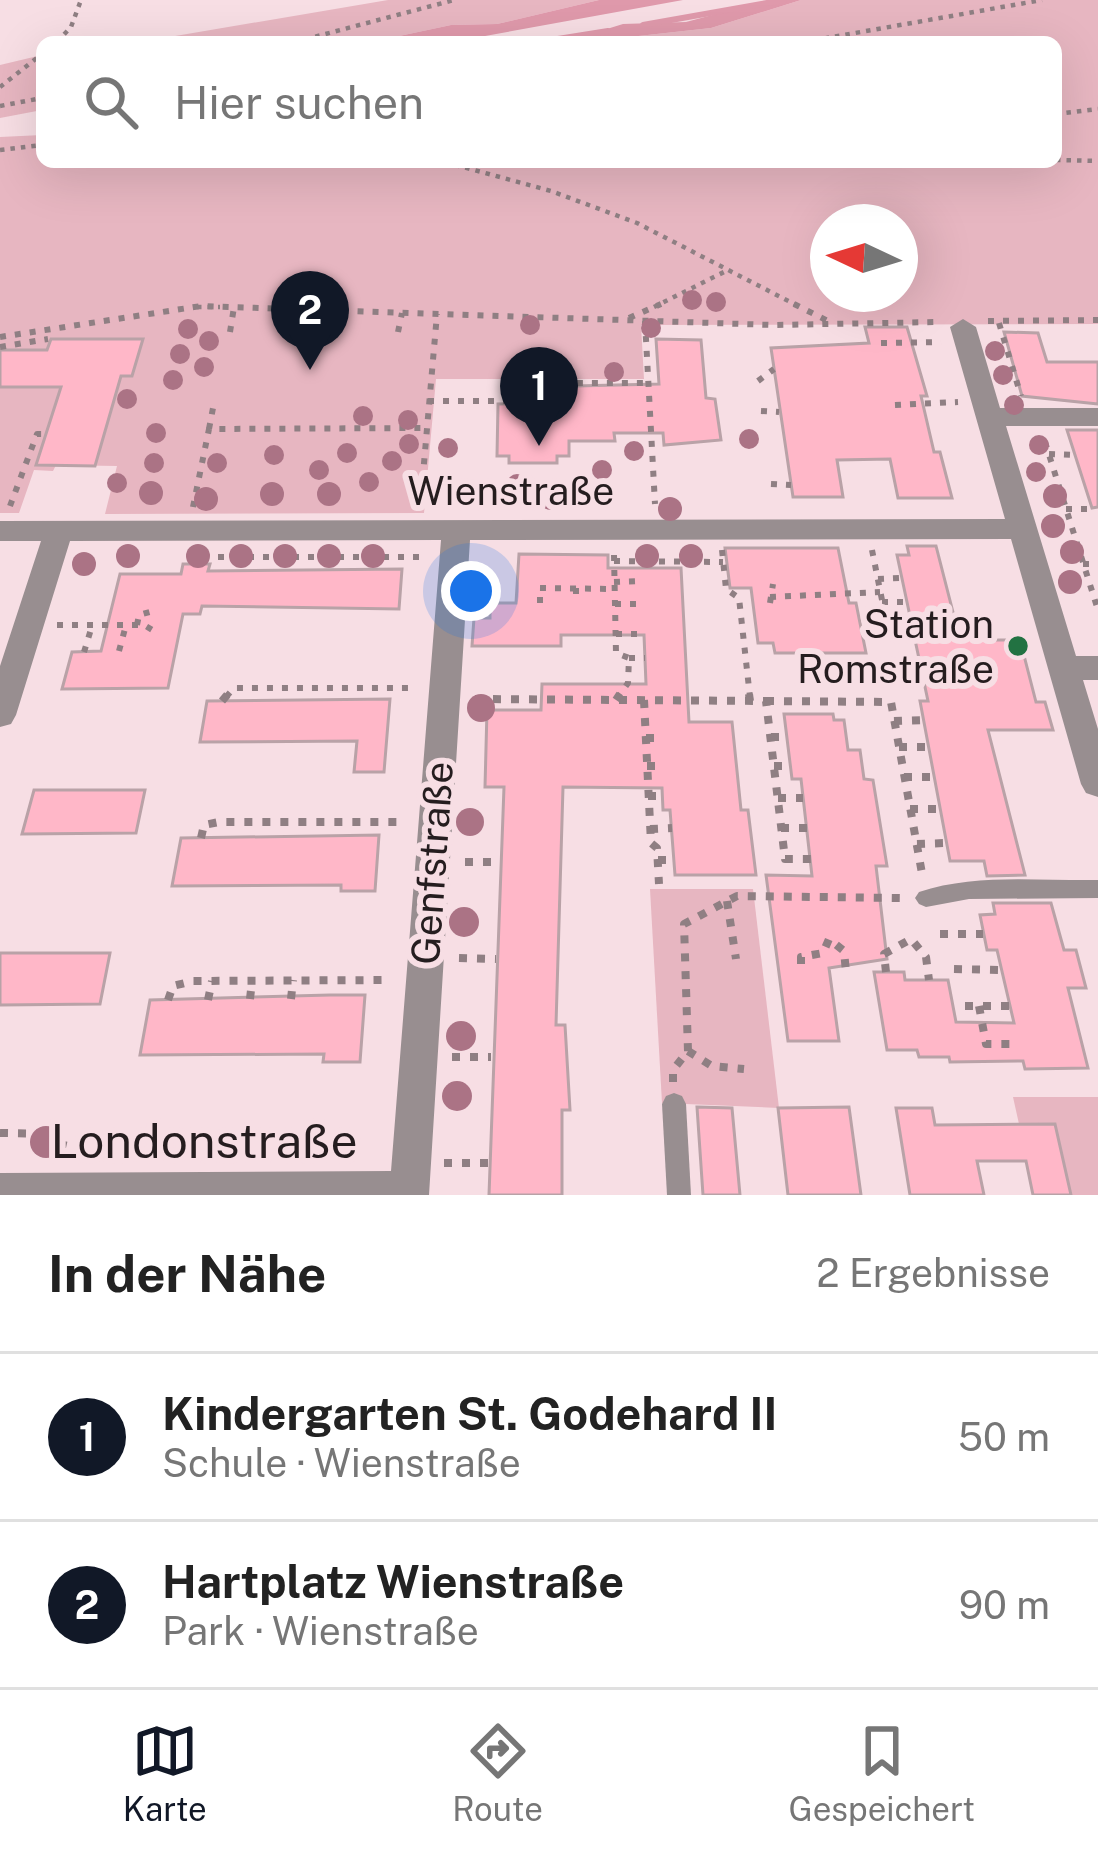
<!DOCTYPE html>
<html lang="de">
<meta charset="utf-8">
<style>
body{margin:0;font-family:"Public Sans",sans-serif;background:#f6f6f6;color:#222}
.compass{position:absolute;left:810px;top:204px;width:108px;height:108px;border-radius:50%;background:#fff;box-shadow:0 12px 48px #0002;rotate:274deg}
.you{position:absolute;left:471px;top:591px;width:42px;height:42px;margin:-30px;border:9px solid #fff;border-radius:50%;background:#1a73e8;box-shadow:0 0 0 18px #1a73e833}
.badge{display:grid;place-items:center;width:78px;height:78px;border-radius:50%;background:#111827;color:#fff;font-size:39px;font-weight:700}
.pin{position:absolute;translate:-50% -99px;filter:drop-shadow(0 3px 6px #0008)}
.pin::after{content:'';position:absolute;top:63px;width:42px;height:36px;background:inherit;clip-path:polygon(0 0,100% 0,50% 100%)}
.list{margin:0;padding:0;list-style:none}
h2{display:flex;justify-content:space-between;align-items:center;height:156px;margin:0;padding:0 48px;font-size:51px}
h2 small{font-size:39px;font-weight:400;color:#767676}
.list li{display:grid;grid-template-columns:78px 1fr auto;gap:36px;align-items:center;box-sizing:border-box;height:168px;padding:0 48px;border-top:3px solid #e0e0e0}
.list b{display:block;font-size:45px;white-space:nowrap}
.list p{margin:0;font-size:39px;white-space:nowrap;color:#767676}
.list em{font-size:39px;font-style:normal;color:#767676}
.icon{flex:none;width:66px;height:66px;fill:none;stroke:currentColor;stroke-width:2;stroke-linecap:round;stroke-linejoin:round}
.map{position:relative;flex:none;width:1098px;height:1195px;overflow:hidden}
.search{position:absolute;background:#fff;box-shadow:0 12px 48px #0002;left:36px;right:36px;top:36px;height:132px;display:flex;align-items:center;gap:30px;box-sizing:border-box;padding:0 42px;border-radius:18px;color:#767676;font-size:45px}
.sheet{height:492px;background:#fff}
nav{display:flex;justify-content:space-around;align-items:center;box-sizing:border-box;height:168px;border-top:3px solid #e0e0e0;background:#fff;font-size:33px;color:#767676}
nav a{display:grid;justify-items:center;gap:6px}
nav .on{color:#111827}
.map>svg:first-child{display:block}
.green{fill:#e7b6c1;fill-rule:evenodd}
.water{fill:#df99ab}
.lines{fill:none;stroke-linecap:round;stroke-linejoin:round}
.stream{stroke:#df99ab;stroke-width:6}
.building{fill:#ffb7c8;stroke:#b9a2a7;stroke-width:3}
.path-far2{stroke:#8f7f83;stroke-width:4.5;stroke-dasharray:4.5 6;stroke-linecap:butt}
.path-far1{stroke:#8f7f83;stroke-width:6;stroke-dasharray:6 9;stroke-linecap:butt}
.path{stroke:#8f7f83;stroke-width:8;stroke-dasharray:8 10;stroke-linecap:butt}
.lane{fill:#988e90;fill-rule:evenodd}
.street{fill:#988e90;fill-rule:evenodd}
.tree{fill:#ab7385}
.poi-dot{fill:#227242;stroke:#f7dee4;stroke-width:4.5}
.labels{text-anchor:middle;stroke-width:12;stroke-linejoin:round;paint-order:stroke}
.street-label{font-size:39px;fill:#251d1f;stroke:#f7dee4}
.poi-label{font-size:39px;fill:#251d1f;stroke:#f7dee4;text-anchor:end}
.near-street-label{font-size:48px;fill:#251d1f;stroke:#f7dee4}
</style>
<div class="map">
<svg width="1098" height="1195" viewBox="0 0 1098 1195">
<rect width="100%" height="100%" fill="#f7dee4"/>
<g class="green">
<path d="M388,0H599L497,24L451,25L371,42H140Z"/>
<path d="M801,0H1098V324L641,325L644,379H436L424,513L105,514L117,466L56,465L53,471L34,470L19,513H0V137L42,135V162H1056V42H584L711,28ZM828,222H900V294H828Z"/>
<path d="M42,55V110L0,118V65Z"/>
<path d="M650,889H753L779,1108L662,1103Z"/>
<path d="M1013,1097H1098V1195H1071L1056,1125L1019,1124Z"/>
</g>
<g class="water">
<path d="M599,0H683L452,42H371L451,25L497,24Z"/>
<path d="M769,0H801L711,28L584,42H511L584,36L623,24L686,22Z"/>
</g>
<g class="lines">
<g class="stream">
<path d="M643,25L784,0"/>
<path d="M539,42L608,31"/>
</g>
</g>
<g class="building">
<path d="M865,327H907L927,396H921L934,452H940L952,498H898L890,459L837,460L843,497H793L771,348L869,343Z"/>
<path d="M1004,332L1038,333L1047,362H1098V404L1022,396Z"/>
<path d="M51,339H143L132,376H121L95,466L36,465L61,387H0V350H47Z"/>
<path d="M656,339L701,340L706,398L715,399L721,440L664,445L663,433H614L615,441H569V456H557V463H509V456H497L498,404L533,403V387L659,384Z"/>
<path d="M1067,430H1098V507L1092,508Z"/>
<path d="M907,546H936L954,616H971L976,640H1020L1036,702H1045L1053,730H988L1025,875L987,876L984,861H950L920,701H928L897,555H909Z"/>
<path d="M725,548H838L849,603H856L866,653H775L773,643H758L751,588H730Z"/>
<path d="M519,554L608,555V568H681L689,722H732L741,810H748L756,875H675L670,810H663L662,788L563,787L556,1025H565L570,1110H562V1195H489L504,787H485L487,710H541L542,684H646L644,635H561V646H472L474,618H490V603H516Z"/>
<path d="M183,564H210L208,571L402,569L399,609L202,606L200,614H183L168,688L62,689L72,652L101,651L120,574H181Z"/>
<path d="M390,699L384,772H354L357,741L200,742L207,701Z"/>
<path d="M784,714H833L834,720H844L848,750H860L864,779L873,780L887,866H876L887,959L829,968L839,1041H788L766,875L812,876L801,779H792Z"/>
<path d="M34,790H145L136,833L22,834Z"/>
<path d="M379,835L375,891H341V885L172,886L181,838Z"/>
<path d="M993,903H1051L1064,950H1076L1086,988H1068L1088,1068L1025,1069L1023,1061L950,1062L949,1057H919L917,1050H887L874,972H904L905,980H948L956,1022L1014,1023L997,950H987L980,915L995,914Z"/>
<path d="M0,953H110L100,1004L0,1005Z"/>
<path d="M330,995H365L360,1062H323L324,1054L140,1055L150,1000Z"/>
<path d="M697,1107L732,1108L740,1195H703Z"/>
<path d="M849,1107L861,1195H788L778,1108Z"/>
<path d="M896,1108H932L935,1125L1055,1124L1071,1195H1033L1026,1161H977L984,1195H910Z"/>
</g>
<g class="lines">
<g class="path-far2">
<path d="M57,42L71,27L81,0"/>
<path d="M295,42L454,0"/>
<path d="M804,42L1042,0"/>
<path d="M0,87L42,54"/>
<path d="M0,106L42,98"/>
<path d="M1056,114L1098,109"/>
<path d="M0,150L42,145"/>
<path d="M1056,160L1098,161"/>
<path d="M445,162L551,191L637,223L800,307"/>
<path d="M197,307H220"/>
<path d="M654,307L726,271"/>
</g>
<g class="path-far1">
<path d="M794,304L834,324"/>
<path d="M629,318L661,304"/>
<path d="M645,321L655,504"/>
<path d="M988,321L1098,320"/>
<path d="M999,323L1021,396"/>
<path d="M230,332L234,307"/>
<path d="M398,332L402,313"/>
<path d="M0,337L201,306L773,325L938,322"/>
<path d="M881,343L941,342"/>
<path d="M0,347L48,339"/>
<path d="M758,381L774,369"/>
<path d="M428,401H529L531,383H648"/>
<path d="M895,405L958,402"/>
<path d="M761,411L779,412"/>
<path d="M209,429L213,408"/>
<path d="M1045,442L1098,610"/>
<path d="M1049,454L1075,455"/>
<path d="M771,484L791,485"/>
<path d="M10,506L37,434H46"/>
<path d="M193,507L209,429L426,428"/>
<path d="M420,509L437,314"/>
<path d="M1066,509H1092"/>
<path d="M722,550L726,589L739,598L750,697"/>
<path d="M872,550L888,630H913"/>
<path d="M614,555L616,653L629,658L628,683L618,697"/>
<path d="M188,557H421"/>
<path d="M614,561L723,562"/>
<path d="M1083,564H1098"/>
<path d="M878,579L901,578"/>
<path d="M614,582L640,581"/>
<path d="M576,588V603"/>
<path d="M770,597L880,592"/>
<path d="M882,602H907"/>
<path d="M540,603V588L615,589"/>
<path d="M770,603L773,584"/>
<path d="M615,604H641"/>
<path d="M57,625H144L159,634"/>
<path d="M137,625L139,615L157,610"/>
<path d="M616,634H643"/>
<path d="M119,651L126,625"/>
<path d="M84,652L92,626"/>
<path d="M629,658H645"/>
<path d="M226,697L234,688H416"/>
</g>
<g class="path">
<path d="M749,694L750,701"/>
<path d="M475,699L766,701L785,859H811"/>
<path d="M616,700L620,694"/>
<path d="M644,700L651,843L657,848L659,884"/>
<path d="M222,701L228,694"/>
<path d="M766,701L891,702L923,879"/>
<path d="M894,721L924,720"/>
<path d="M771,737H787"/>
<path d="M646,738H659"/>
<path d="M899,747H930"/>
<path d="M647,766H660"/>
<path d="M774,766H790"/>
<path d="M904,777H932"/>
<path d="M648,796H662"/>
<path d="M778,798H803"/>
<path d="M910,809H939"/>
<path d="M781,828H807"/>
<path d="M650,829L672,828"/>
<path d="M201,838L204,825L219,822H402"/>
<path d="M917,844L946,843"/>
<path d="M658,860H674"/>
<path d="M465,862H499"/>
<path d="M727,901L736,959"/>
<path d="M940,934H983"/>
<path d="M459,958L496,959"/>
<path d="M801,964V957L823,953L829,939L844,951L846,972"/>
<path d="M954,969L1002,970"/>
<path d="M886,972L884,954L911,939L926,957L929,980"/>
<path d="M250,999L252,981"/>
<path d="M291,999L293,980"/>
<path d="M168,1000L173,986L193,981L390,980"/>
<path d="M208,1000L212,981"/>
<path d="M965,1006H1011"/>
<path d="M979,1006L986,1044H1019"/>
<path d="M688,1051L712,1066L744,1069"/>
<path d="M452,1057H491"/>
<path d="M673,1082V1070L688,1051L684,924L737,896L902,898"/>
<path d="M0,1133L65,1134L59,1161"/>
<path d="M444,1163H490"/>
</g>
<g class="lane">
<path d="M1098,880V898L969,899L926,907L919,904L915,898L919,892C975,873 1039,881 1098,880Z"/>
<path d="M674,1093L682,1096L686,1104L691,1195H667L662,1104L666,1096Z"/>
</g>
<path class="street" d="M963,319L976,327L1000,408H1098V426H1006L1076,656H1098V680H1083L1098,729V797L1086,793L1081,784L1011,539L470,540L429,1195H0V1173L391,1171L441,540L70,541L16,715L11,724L0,727V666L41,541H0V521L1005,519L950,327Z"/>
</g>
<g class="tree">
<circle cx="692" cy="300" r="10"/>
<circle cx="716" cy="302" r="10"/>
<circle cx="530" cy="325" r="10"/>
<circle cx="651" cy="328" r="10"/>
<circle cx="188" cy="329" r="10"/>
<circle cx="209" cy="341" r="10"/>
<circle cx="995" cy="351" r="10"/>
<circle cx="180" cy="354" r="10"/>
<circle cx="204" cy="367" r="10"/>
<circle cx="614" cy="372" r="10"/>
<circle cx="543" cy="373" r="10"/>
<circle cx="1003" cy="375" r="10"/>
<circle cx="173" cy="380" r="10"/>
<circle cx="127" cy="399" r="10"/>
<circle cx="1014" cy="405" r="10"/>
<circle cx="363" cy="416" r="10"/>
<circle cx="408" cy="420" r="10"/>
<circle cx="156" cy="433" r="10"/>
<circle cx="749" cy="439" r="10"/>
<circle cx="409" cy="444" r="10"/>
<circle cx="1039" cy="445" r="10"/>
<circle cx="448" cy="448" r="10"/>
<circle cx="634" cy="451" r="10"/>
<circle cx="347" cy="453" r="10"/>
<circle cx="274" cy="455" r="10"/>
<circle cx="392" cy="461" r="10"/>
<circle cx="154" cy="463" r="10"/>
<circle cx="217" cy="463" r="10"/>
<circle cx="319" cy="470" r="10"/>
<circle cx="602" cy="470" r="10"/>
<circle cx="1036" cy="472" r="10"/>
<circle cx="369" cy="482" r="10"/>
<circle cx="117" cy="483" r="10"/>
<circle cx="517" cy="484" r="10"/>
<circle cx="151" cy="493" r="12"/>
<circle cx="272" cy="494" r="12"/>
<circle cx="329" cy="494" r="12"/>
<circle cx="1055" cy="496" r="12"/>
<circle cx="551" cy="498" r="12"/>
<circle cx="206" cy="499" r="12"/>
<circle cx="670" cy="509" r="12"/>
<circle cx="1053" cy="526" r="12"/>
<circle cx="1072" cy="552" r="12"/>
<circle cx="128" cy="556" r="12"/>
<circle cx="198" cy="556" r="12"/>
<circle cx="241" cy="556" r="12"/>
<circle cx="285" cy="556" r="12"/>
<circle cx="329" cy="556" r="12"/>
<circle cx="373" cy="556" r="12"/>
<circle cx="647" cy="556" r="12"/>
<circle cx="691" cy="556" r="12"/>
<circle cx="84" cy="564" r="12"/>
<circle cx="1070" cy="582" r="12"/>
<circle cx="481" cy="708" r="14"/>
<circle cx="470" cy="822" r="14"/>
<circle cx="464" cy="922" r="15"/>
<circle cx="461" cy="1036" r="15"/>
<circle cx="457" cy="1096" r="15"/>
<circle cx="46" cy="1142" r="16"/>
</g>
<circle class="poi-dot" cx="1018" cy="646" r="12"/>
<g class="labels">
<g class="street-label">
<text x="511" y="505">Wienstraße</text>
<text transform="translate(432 863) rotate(-86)" y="14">Genfstraße</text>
</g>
<g class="poi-label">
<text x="994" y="638">Station<tspan x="994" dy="45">Romstraße</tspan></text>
</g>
<g class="near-street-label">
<text x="204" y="1158">Londonstraße</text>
</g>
</g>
</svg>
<svg class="compass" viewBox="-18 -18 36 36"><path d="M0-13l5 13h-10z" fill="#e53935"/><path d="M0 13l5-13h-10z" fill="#767676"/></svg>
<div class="you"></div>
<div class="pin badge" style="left:539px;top:446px">1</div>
<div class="pin badge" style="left:310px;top:370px">2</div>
<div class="search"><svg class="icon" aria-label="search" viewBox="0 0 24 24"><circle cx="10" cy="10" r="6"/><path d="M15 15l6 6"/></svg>Hier suchen</div>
</div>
<section class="sheet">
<h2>In der Nähe<small>2 Ergebnisse</small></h2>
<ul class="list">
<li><span class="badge">1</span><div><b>Kindergarten St. Godehard II</b><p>Schule · Wienstraße</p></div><em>50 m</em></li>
<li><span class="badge">2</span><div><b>Hartplatz Wienstraße</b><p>Park · Wienstraße</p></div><em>90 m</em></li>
</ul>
</section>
<nav>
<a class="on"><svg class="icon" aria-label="map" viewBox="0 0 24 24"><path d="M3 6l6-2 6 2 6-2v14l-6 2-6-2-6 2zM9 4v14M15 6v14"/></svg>Karte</a>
<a><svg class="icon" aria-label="directions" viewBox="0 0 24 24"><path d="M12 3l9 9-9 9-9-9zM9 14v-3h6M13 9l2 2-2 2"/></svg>Route</a>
<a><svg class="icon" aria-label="saved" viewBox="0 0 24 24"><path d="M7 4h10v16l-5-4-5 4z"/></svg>Gespeichert</a>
</nav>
